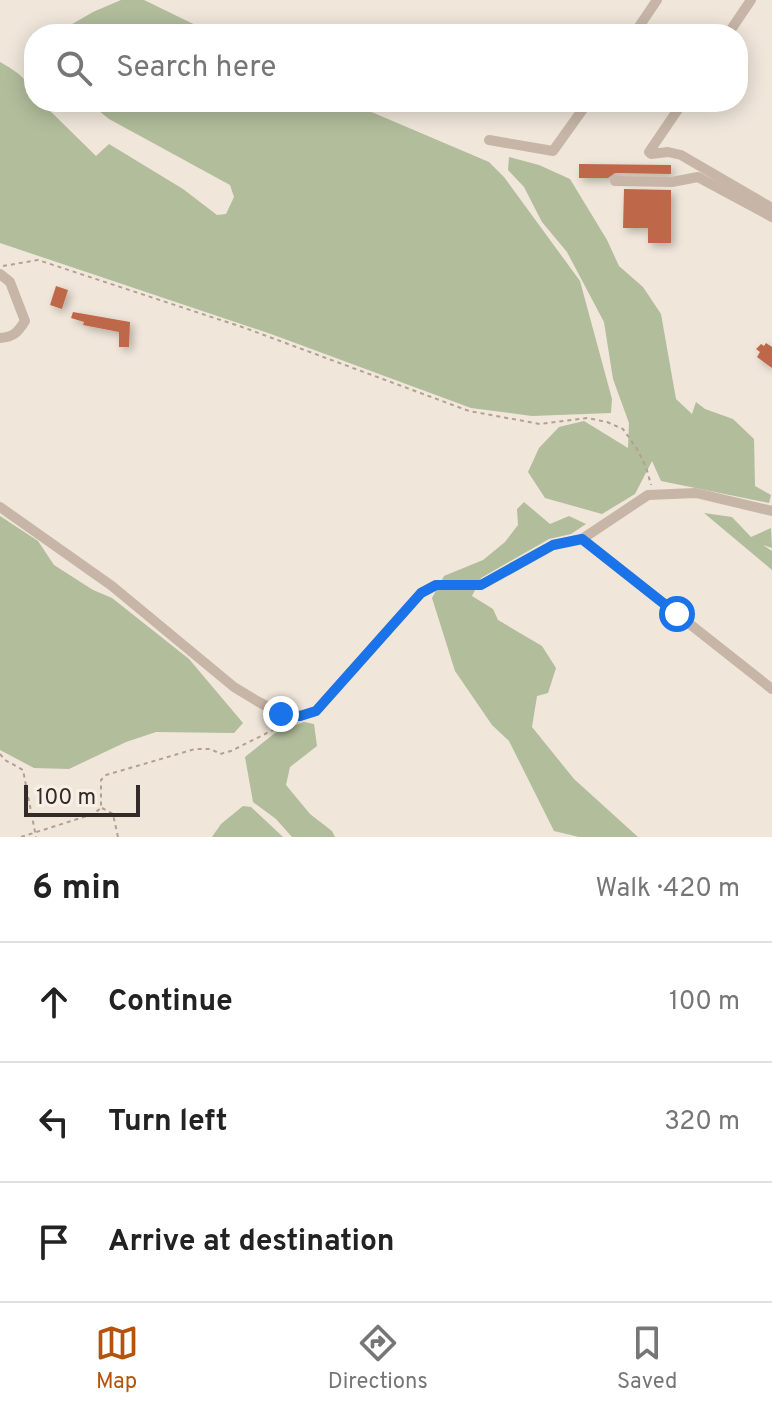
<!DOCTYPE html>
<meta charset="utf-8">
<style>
body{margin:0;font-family:Overpass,sans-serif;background:#f6f6f6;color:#222}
.scale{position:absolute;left:24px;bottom:20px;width:116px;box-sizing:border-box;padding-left:8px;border:4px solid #332b27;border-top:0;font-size:22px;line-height:28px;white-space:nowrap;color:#332b27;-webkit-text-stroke:6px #f8f0e6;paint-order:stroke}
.stop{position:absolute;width:24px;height:24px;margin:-18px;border:6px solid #1a73e8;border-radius:50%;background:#fff}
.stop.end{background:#1a73e8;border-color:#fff;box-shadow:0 2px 8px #0008}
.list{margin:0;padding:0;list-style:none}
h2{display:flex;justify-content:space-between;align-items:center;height:104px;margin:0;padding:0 32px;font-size:34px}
h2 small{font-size:26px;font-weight:400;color:#767676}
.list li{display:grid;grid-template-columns:52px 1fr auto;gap:24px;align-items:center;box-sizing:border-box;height:120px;padding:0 32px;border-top:2px solid #e0e0e0}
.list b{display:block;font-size:30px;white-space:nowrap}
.list em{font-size:26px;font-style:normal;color:#767676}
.icon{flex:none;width:44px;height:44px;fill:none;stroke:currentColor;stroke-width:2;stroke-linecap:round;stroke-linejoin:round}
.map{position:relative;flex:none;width:772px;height:837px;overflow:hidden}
.search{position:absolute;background:#fff;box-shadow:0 4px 20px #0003;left:24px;right:24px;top:24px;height:88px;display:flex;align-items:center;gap:20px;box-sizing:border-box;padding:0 28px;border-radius:32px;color:#767676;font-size:30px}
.sheet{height:464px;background:#fff}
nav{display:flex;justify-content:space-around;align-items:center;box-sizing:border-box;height:112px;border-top:2px solid #e0e0e0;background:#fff;font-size:22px;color:#767676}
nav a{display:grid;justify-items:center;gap:4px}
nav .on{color:#b45309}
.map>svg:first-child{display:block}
.green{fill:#b1bd9b}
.building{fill:#be6749;filter:url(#shadow)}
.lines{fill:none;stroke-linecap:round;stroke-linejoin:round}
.path{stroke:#b2a091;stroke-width:2;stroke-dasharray:4 4;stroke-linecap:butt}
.minor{stroke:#c7b6a7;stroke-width:10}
.route{stroke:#1a73e8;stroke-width:10}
</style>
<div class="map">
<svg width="772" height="837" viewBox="0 0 772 837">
<defs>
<filter id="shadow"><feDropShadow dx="3.5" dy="3.5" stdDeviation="4" flood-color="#0004"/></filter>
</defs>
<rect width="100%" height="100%" fill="#f0e6da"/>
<g class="green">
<path d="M121,0H144L214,34H55L93,12Z"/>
<path d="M0,62C16,71 34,82 34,102H41L96,156L109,144L183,189L217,215L226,214L234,197L230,185L109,119L88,102H348L489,162L504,177L580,281L612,399L611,413L532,416L471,408L271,334L0,243Z"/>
<path d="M509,157L539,165L570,179L607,240L619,266L643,287L661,314L676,399L692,414L696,402L705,409L733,419L754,439L755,486L771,495L769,503L661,481L652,461L635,494L602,514L545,498L528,472L539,448L559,427L584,421L628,448L629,423L613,379L604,322L567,252L542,222L524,187L508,170Z"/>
<path d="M524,502L550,524L569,516L586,524L571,534L549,539L481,578L472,596L493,609L498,620L542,646L556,668L548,693L537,696L532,727L574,779L638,837H579L554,831L509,741L492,725L455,671L432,598L444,576L483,560L505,542L518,525L517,509Z"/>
<path d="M704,513L732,517L751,537L771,528L772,548L763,545L772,551V570Z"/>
<path d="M0,516L38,541L54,565L93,590L112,598L189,659L243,723L234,733L156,732L126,742L69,769L34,768L0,750Z"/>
<path d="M304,722L314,724L317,746L290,767L286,785L310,814L332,831L335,837H292L276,819L253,802L245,757L275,733Z"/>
<path d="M243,806L251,807L283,837H212L221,824Z"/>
</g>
<g class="building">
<path d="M579,164L671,165V174L615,173L608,178H579Z"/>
<path d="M624,189L671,190V243H648V228H623Z"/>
<path d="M56,286L68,290L62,309L50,305Z"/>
<path d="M73,312L130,322L129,347H119V332L83,325L84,322L71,318Z"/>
<path d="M766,343L772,347V368L757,357L760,352L756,349L761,344L764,346Z"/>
</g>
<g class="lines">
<g class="path">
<path d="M3,266L38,260L245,328L469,411L540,424L587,418L607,422L623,429L637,449L646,467L651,485"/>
<path d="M0,754L5,760L23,770L36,837"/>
<path d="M102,808L113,814L118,837"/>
<path d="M21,837L93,814L101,808V780L106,775L195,749H211L220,754L231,751L285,724"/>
</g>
<g class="minor">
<path d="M634,34L657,0"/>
<path d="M728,34L751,0"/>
<path d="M683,102L649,152L651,154L668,152L681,155L772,208"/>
<path d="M489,140L553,151L588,102"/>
<path d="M615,181L672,182L698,177L772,217"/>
<path d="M0,274L10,282L25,321C18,332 14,337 0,338"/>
<path d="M0,507L112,586L234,687L257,701L281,714L300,716L316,711L421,593L436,585H481L553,545L582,539L648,495L696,493L772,511"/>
<path d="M582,539L772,689"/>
</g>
</g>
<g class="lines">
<path class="route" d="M281,714L300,716L316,711L421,593L436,585H481L553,545L582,539L677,614"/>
</g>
</svg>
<div class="scale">100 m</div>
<div class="stop" style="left:677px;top:614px"></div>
<div class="stop end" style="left:281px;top:714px"></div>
<div class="search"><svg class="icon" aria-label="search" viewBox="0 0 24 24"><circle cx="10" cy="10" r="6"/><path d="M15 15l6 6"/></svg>Search here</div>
</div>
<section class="sheet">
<h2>6 min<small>Walk · 420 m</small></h2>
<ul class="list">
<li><svg class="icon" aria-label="ahead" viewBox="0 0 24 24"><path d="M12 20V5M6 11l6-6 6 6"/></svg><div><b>Continue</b></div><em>100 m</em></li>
<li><svg class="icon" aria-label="left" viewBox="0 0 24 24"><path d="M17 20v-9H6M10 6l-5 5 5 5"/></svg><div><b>Turn left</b></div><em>320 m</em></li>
<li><svg class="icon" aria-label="arrive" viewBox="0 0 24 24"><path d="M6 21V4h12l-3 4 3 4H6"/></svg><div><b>Arrive at destination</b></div></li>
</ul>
</section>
<nav>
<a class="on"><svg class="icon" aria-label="map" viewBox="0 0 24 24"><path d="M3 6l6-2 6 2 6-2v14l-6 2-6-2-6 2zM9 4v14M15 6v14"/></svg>Map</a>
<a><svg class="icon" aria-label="directions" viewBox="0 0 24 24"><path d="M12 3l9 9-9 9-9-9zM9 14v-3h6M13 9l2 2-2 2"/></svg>Directions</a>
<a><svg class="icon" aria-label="saved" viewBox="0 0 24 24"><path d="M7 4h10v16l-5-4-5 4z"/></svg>Saved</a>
</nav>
